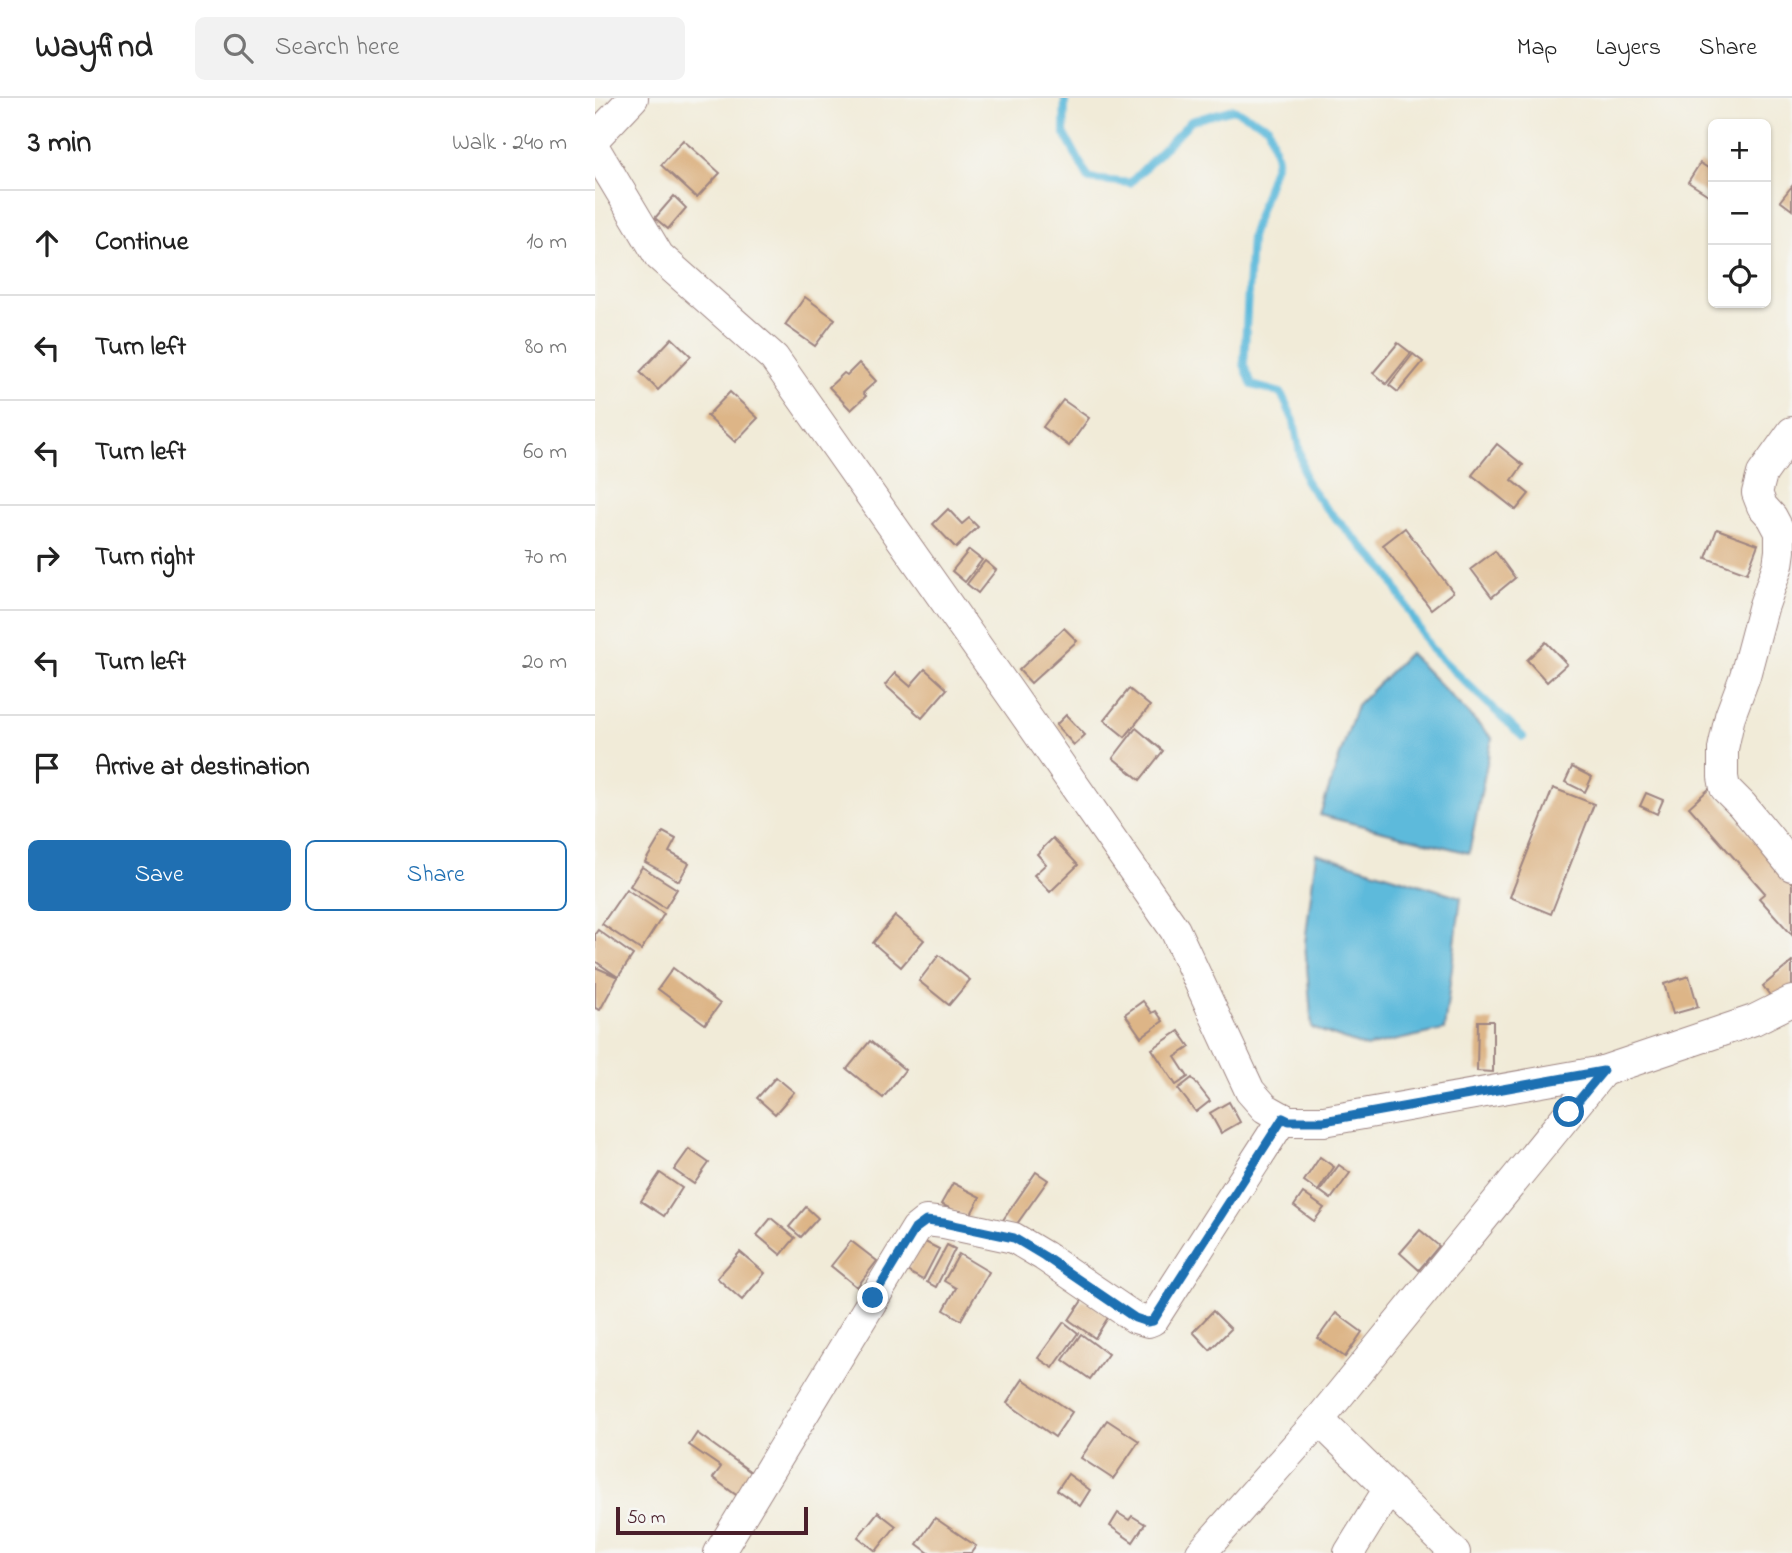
<!DOCTYPE html>
<meta charset="utf-8">
<style>
body{margin:0;font-family:"Indie Flower",sans-serif;background:#f2f2f2;color:#222}
.controls{position:absolute;right:21px;top:21px;display:grid;overflow:hidden;border-radius:10px;box-shadow:0 2px 5px #0004}
.controls button{width:63px;height:63px;display:grid;place-items:center;padding:0;border:0;border-bottom:2px solid #e0e0e0;background:#fff;color:#222;font:35px sans-serif}
.scale{position:absolute;left:21px;bottom:18px;width:192px;box-sizing:border-box;padding-left:7px;border:4px solid #4a1f2b;border-top:0;font-size:19px;line-height:24px;white-space:nowrap;color:#4a1f2b;-webkit-text-stroke:5px #f6f6f2;paint-order:stroke}
.stop{position:absolute;width:21px;height:21px;margin:-16px;border:5px solid #1f6fb2;border-radius:50%;background:#fff}
.stop.end{background:#1f6fb2;border-color:#fff;box-shadow:0 2px 7px #0008}
.list{margin:0;padding:0;list-style:none}
h2{display:flex;justify-content:space-between;align-items:center;height:91px;margin:0;padding:0 28px;font-size:30px}
h2 small{font-size:23px;font-weight:400;color:#767676}
.list li{display:grid;grid-template-columns:46px 1fr auto;gap:21px;align-items:center;box-sizing:border-box;height:105px;padding:0 28px;border-top:2px solid #e0e0e0}
.list b{display:block;font-size:26px;white-space:nowrap}
.list em{font-size:23px;font-style:normal;color:#767676}
.actions{display:flex;gap:14px;padding:21px 28px}
.actions a{flex:1;padding:16px 0;border:2px solid #1f6fb2;border-radius:10px;text-align:center;font-size:24px;color:#1f6fb2}
.actions .main{background:#1f6fb2;color:#fff}
.icon{flex:none;width:38px;height:38px;fill:none;stroke:currentColor;stroke-width:2;stroke-linecap:round;stroke-linejoin:round}
.map{position:relative;flex:none;width:1197px;height:1455px;overflow:hidden}
header{display:flex;align-items:center;gap:42px;box-sizing:border-box;height:98px;padding:0 35px;background:#fff;border-bottom:2px solid #e0e0e0}
header strong{font-size:33px}
nav{display:flex;gap:38px;margin-inline-start:auto;font-size:24px}
.search{width:490px;height:63px;background:#f2f2f2;display:flex;align-items:center;gap:18px;box-sizing:border-box;padding:0 24px;border-radius:10px;color:#767676;font-size:26px}
main{display:flex}
aside{flex:1;background:#fff}
.map>svg:first-child{display:block}
.water{fill:#5dbadb;stroke:#546c83;stroke-width:2}
.lines{fill:none;stroke-linecap:round;stroke-linejoin:round}
.stream{stroke:#5dbadb;stroke-width:8}
.building{fill:#ddb587}
.street-casing{stroke:#9e8582;stroke-width:32}
.street{stroke:#fff;stroke-width:30}
.route{stroke:#1f6fb2;stroke-width:9}
</style>
<header>
<strong>Wayfind</strong>
<div class="search"><svg class="icon" aria-label="search" viewBox="0 0 24 24"><circle cx="10" cy="10" r="6"/><path d="M15 15l6 6"/></svg>Search here</div>
<nav><a>Map</a><a>Layers</a><a>Share</a></nav>
</header>
<main>
<aside>
<h2>3 min<small>Walk · 240 m</small></h2>
<ul class="list">
<li><svg class="icon" aria-label="ahead" viewBox="0 0 24 24"><path d="M12 20V5M6 11l6-6 6 6"/></svg><div><b>Continue</b></div><em>10 m</em></li>
<li><svg class="icon" aria-label="left" viewBox="0 0 24 24"><path d="M17 20v-9H6M10 6l-5 5 5 5"/></svg><div><b>Turn left</b></div><em>80 m</em></li>
<li><svg class="icon" aria-label="left" viewBox="0 0 24 24"><path d="M17 20v-9H6M10 6l-5 5 5 5"/></svg><div><b>Turn left</b></div><em>60 m</em></li>
<li><svg class="icon" aria-label="right" viewBox="0 0 24 24"><path d="M7 20v-9h11M14 6l5 5-5 5"/></svg><div><b>Turn right</b></div><em>70 m</em></li>
<li><svg class="icon" aria-label="left" viewBox="0 0 24 24"><path d="M17 20v-9H6M10 6l-5 5 5 5"/></svg><div><b>Turn left</b></div><em>20 m</em></li>
<li><svg class="icon" aria-label="arrive" viewBox="0 0 24 24"><path d="M6 21V4h12l-3 4 3 4H6"/></svg><div><b>Arrive at destination</b></div></li>
</ul>
<div class="actions"><a class="main">Save</a><a>Share</a></div>
</aside>
<div class="map">
<svg width="1197" height="1455" viewBox="0 0 1197 1455">
<rect width="100%" height="100%" fill="#f6f6f2"/>
<filter id="ink" filterUnits="userSpaceOnUse"><feTurbulence type="fractalNoise" baseFrequency=".0143" numOctaves="2"/><feDisplacementMap in="SourceGraphic" scale="14" xChannelSelector="R" yChannelSelector="G"/><feConvolveMatrix kernelMatrix="1 2 1 2 8 2 1 2 1" color-interpolation-filters="sRGB"/></filter>
<filter id="wash" filterUnits="userSpaceOnUse"><feTurbulence type="fractalNoise" baseFrequency=".00686" numOctaves="4" result="noise"/><feDisplacementMap in="SourceGraphic" scale="28" xChannelSelector="R" yChannelSelector="G"/><feGaussianBlur stdDeviation="1.57" result="paint"/><feColorMatrix in="noise" values="0 0 0 0 0 0 0 0 0 0 0 0 0 0 0 0 0 1.4 0 .05"/><feComposite in="paint" operator="in"/></filter>
<g filter="url(#wash)">
<rect width="100%" height="100%" fill="#f1ebd8"/>
<g class="water">
<path d="M814,555L897,640L874,755L725,717L762,607Z"/>
<path d="M721,755L866,799L849,932L771,949L717,930L710,845Z"/>
</g>
<g class="lines">
<path class="stream" d="M470,0L469,35L494,81L535,85L596,23L638,11L673,28L682,60L656,139L649,266L657,287L686,295L699,323L710,382L728,407L791,473L836,551L928,639"/>
</g>
<g id="blocks">
<g class="building">
<path d="M88,42L125,75L102,100L66,67Z"/>
<path d="M1105,65L1118,73V100L1093,84Z"/>
<path d="M1197,88V112L1185,103Z"/>
<path d="M79,98L91,110L73,131L60,120Z"/>
<path d="M210,199L240,221L220,248L190,227Z"/>
<path d="M77,240L96,258L63,292L45,274Z"/>
<path d="M803,245L816,255L791,286L778,275Z"/>
<path d="M818,256L828,264L803,294L794,287Z"/>
<path d="M264,265L281,283L268,295L271,298L256,312L234,289L249,275L252,277Z"/>
<path d="M135,294L163,320L140,344L112,318Z"/>
<path d="M468,302L494,320L474,348L448,329Z"/>
<path d="M902,346L928,367L917,382L934,396L921,412L877,377Z"/>
<path d="M353,411L367,426L374,420L383,429L361,450L338,426Z"/>
<path d="M810,430L858,494L836,511L788,447Z"/>
<path d="M1122,431L1163,446L1152,475L1111,460Z"/>
<path d="M374,452L387,462L370,484L357,473Z"/>
<path d="M900,453L920,480L897,499L876,471Z"/>
<path d="M390,463L401,472L383,495L372,486Z"/>
<path d="M469,530L482,543L436,585L424,572Z"/>
<path d="M951,544L972,566L952,584L932,562Z"/>
<path d="M330,571L352,591L327,620L290,587L300,575L315,588Z"/>
<path d="M534,591L555,608L530,639L509,622Z"/>
<path d="M471,617L490,637L479,647L461,627Z"/>
<path d="M541,630L568,653L545,682L518,660Z"/>
<path d="M977,669L997,679L990,694L970,684Z"/>
<path d="M958,690L999,706L956,816L915,799Z"/>
<path d="M1114,691L1197,785V837L1164,800L1170,795L1094,709Z"/>
<path d="M1051,695L1068,702L1062,716L1045,708Z"/>
<path d="M68,734L81,741L74,754L94,765L84,783L50,764Z"/>
<path d="M458,740L483,767L455,794L439,777L451,766L442,756Z"/>
<path d="M47,769L82,791L70,810L35,788Z"/>
<path d="M31,791L69,816L46,852L7,826Z"/>
<path d="M300,818L329,842L306,869L278,845Z"/>
<path d="M3,832L38,857L23,879L0,863V836Z"/>
<path d="M344,857L375,882L354,907L324,883Z"/>
<path d="M1197,864V890L1180,904L1168,888Z"/>
<path d="M0,869L23,879L5,912L0,910Z"/>
<path d="M78,870L125,906L110,926L63,891Z"/>
<path d="M1094,878L1103,909L1078,916L1069,886Z"/>
<path d="M548,903L557,915L561,913L568,923L546,939L530,916Z"/>
<path d="M883,923H898V974L882,973Z"/>
<path d="M584,933L595,949L580,959L593,979L581,987L557,951Z"/>
<path d="M275,943L310,972L288,1000L252,971Z"/>
<path d="M181,979L199,994L180,1016L162,1000Z"/>
<path d="M597,980L615,1003L601,1014L583,991Z"/>
<path d="M634,1004L645,1024L626,1035L615,1015Z"/>
<path d="M94,1051L114,1065L99,1086L79,1072Z"/>
<path d="M725,1059L739,1069L723,1093L709,1083Z"/>
<path d="M744,1067L755,1075L736,1101L725,1093Z"/>
<path d="M441,1074L453,1082L419,1130L408,1122Z"/>
<path d="M65,1075L87,1090L69,1118L46,1103Z"/>
<path d="M358,1085L385,1099L374,1120L346,1106Z"/>
<path d="M708,1095L729,1110L719,1123L699,1108Z"/>
<path d="M211,1109L223,1120L206,1139L194,1129Z"/>
<path d="M176,1120L200,1140L186,1157L162,1137Z"/>
<path d="M825,1132L844,1148L824,1172L805,1155Z"/>
<path d="M256,1143L282,1163L262,1189L236,1168Z"/>
<path d="M328,1143L344,1151L328,1182L312,1173Z"/>
<path d="M352,1147L360,1151L341,1189L332,1184Z"/>
<path d="M145,1154L170,1175L147,1202L122,1180Z"/>
<path d="M364,1156L394,1174L366,1222L349,1212L361,1190L349,1183Z"/>
<path d="M488,1201L514,1218L500,1240L474,1222Z"/>
<path d="M618,1213L636,1231L615,1252L598,1234Z"/>
<path d="M741,1215L767,1234L750,1259L723,1240Z"/>
<path d="M469,1224L483,1235L458,1270L443,1260Z"/>
<path d="M486,1236L513,1256L495,1281L468,1262Z"/>
<path d="M428,1281L477,1314L460,1339L412,1305Z"/>
<path d="M512,1322L544,1343L518,1381L486,1360Z"/>
<path d="M102,1335L160,1377L144,1399L118,1380L126,1369L94,1347Z"/>
<path d="M473,1376L495,1392L485,1408L462,1392Z"/>
<path d="M283,1414L301,1428L281,1453L263,1439Z"/>
<path d="M523,1415L534,1422L537,1418L550,1426L538,1444L515,1428Z"/>
<path d="M340,1420L381,1448L376,1455H334L322,1446Z"/>
</g>
</g>
</g>
<g filter="url(#ink)">
<use href="#blocks" fill-opacity="0" stroke="#9e8582" stroke-width="2"/>
<g class="lines">
<defs>
<g id="street">
<path d="M0,40L38,0"/>
<path d="M0,51L64,158L179,260L417,598L580,832L655,993L670,1010L693,1023H729L1008,973L1159,922L1197,903"/>
<path d="M1197,334L1167,376L1162,395L1167,408L1177,419L1185,434V453L1183,467L1168,510L1150,578L1135,618L1128,651V679L1130,690L1147,707L1197,768"/>
<path d="M724,1322L860,1455"/>
<path d="M124,1455L321,1131L331,1123L349,1125L419,1140L449,1158L540,1220L553,1224L558,1222L688,1020"/>
<path d="M606,1455L724,1322L1008,973"/>
<path d="M754,1455L793,1392"/>
</g>
</defs>
<use href="#street" class="street-casing"/>
<use href="#street" class="street"/>
</g>
</g>
<g class="lines" filter="url(#ink)">
<path class="route" d="M278,1200L320,1131L331,1123L349,1125L419,1140L449,1158L540,1220L552,1224L558,1223L688,1020L694,1023H729L1008,973L974,1014"/>
</g>
</svg>
<div class="controls">
<button>+</button>
<button>−</button>
<button><svg class="icon" aria-label="locate" viewBox="0 0 24 24"><circle cx="12" cy="12" r="6"/><path d="M12 2v4M12 18v4M2 12h4M18 12h4"/></svg></button>
</div>
<div class="scale">50 m</div>
<div class="stop" style="left:974px;top:1014px"></div>
<div class="stop end" style="left:278px;top:1200px"></div>
</div>
</main>
